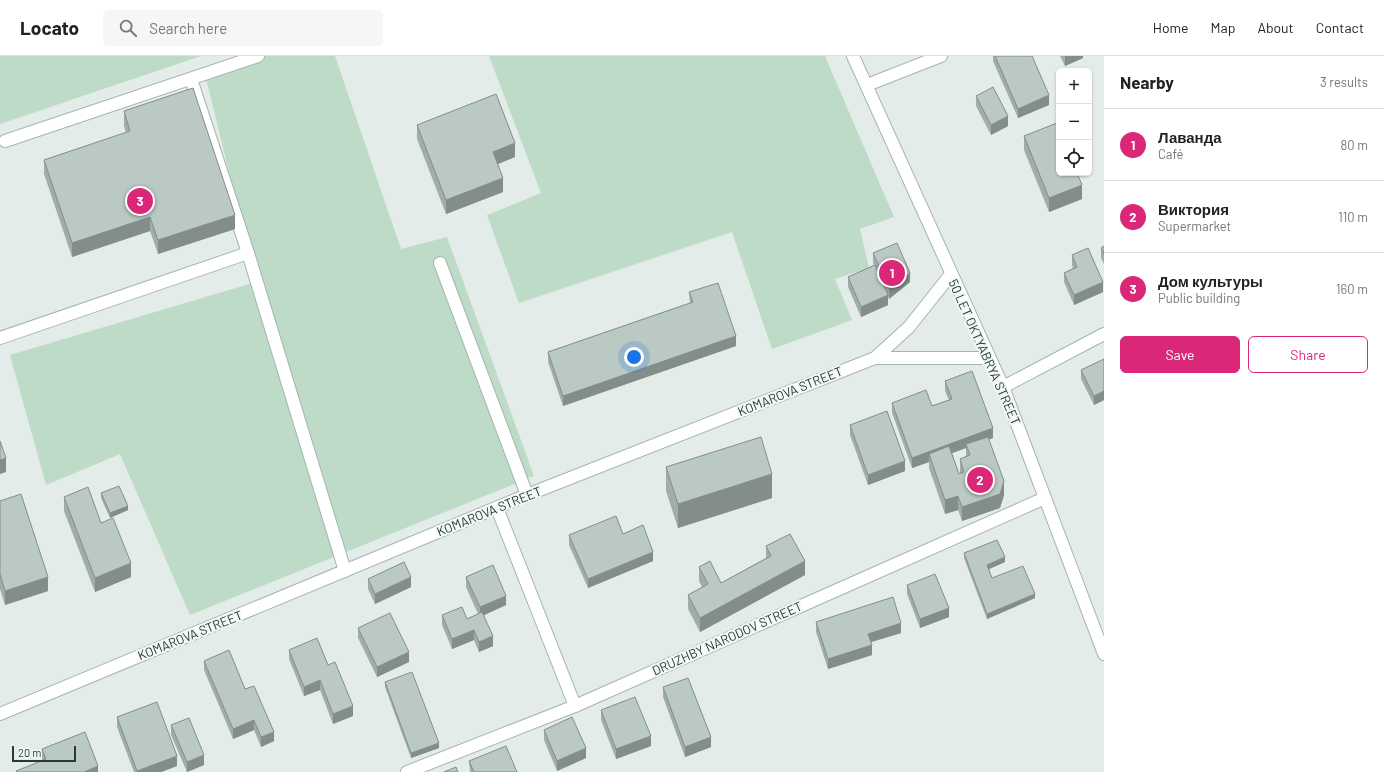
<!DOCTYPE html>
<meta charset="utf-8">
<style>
body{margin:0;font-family:Barlow,sans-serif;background:#f6f6f6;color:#222}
.controls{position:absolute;right:12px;top:12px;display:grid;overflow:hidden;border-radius:6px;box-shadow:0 1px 3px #0004}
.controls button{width:36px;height:36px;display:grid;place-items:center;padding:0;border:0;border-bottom:1px solid #e0e0e0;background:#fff;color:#222;font:20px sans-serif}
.scale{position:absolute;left:12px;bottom:10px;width:64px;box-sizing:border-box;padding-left:4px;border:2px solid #243c36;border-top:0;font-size:11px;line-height:14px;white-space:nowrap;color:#243c36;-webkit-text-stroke:3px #f3f8f6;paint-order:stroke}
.you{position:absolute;left:634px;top:301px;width:14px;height:14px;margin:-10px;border:3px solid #fff;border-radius:50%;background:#1a73e8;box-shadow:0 0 0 6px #1a73e833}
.badge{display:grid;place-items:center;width:26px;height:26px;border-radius:50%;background:#db2777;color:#fff;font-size:13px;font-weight:700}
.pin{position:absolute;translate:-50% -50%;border:2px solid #fff;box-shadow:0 1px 4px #0006}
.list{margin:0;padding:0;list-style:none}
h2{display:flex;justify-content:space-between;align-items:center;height:52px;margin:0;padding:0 16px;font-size:17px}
h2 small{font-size:13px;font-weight:400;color:#767676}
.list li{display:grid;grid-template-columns:26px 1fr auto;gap:12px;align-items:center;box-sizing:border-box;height:72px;padding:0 16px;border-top:1px solid #e0e0e0}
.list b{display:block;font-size:15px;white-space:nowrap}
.list p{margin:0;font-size:13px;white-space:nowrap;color:#767676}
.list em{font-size:13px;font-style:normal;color:#767676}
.actions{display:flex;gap:8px;padding:12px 16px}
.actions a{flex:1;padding:9px 0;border:1px solid #db2777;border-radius:6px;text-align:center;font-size:14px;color:#db2777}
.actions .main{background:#db2777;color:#fff}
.icon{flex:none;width:22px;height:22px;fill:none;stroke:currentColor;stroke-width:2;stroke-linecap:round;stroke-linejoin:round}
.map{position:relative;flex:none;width:1104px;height:716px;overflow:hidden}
header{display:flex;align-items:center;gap:24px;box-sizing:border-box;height:56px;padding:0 20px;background:#fff;border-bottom:1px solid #e0e0e0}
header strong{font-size:19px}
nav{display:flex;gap:22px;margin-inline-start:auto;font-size:14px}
.search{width:280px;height:36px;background:#f6f6f6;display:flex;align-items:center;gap:10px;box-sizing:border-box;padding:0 14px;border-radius:6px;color:#767676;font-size:15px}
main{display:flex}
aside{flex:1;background:#fff}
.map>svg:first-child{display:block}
.green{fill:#bddbc6}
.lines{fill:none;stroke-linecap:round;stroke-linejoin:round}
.lane-casing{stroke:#a6b4af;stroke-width:14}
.street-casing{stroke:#a6b4af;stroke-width:14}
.lane{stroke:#fff;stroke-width:12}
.street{stroke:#fff;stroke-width:12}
.wall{fill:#a1ada9;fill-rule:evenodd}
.shaded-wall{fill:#838d89}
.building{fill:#bbc9c4;stroke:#838d89}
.labels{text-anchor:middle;stroke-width:4;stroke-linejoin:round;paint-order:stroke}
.street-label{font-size:13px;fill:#243c36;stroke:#f3f8f6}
</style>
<header>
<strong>Locato</strong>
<div class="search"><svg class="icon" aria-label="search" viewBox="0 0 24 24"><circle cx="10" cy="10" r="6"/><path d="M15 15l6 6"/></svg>Search here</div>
<nav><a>Home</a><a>Map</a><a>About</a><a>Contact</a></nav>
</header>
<main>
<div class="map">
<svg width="1104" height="716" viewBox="0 0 1104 716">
<rect width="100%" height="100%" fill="#e3ece8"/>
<g class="green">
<path d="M0,0H201L0,68Z"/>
<path d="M258,0H335L401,193L447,181L534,420L190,559L120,398L46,429L10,299L256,226L205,18Z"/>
<path d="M489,0H825L894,161L860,173L869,212L835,223L852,264L772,293L732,176L519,247L487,159L541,137Z"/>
</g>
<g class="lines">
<defs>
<g id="lane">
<path d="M5,85L258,0"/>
<path d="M248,197L345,515"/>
<path d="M440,207L527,439"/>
<path d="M0,282L248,197L191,23"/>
<path d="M497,452L575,650"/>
</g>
<g id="street">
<path d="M853,0L1003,331L1104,598"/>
<path d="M867,29L941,0"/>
<path d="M875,302L909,271L951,218"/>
<path d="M1003,331L1104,278"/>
<path d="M0,658L527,439L875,302H989"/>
<path d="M407,716L575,650L1045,442"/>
</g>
</defs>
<use href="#lane" class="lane-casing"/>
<use href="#street" class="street-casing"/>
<use href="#lane" class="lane"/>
<use href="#street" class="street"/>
</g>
<g class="wall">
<path d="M993,0H1032L1049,49L1018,62L993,5Z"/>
<path d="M1060,0H1083V2L1065,10Z"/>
<path d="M976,40L1008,70L991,79L976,50Z"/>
<path d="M124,55L235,173L158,198L150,175L72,201L44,118V104L126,77L124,70Z"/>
<path d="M417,69L515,101L498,108L503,136L446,158L417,83Z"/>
<path d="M1024,80L1082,143L1049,156L1024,94Z"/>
<path d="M1104,190V208L1101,202V192Z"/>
<path d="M873,197L910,226L889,243L888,241V249L861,261L848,231V221L874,209L873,207Z"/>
<path d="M1072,199L1103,236L1074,249L1064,226V217L1073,212L1072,209Z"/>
<path d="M689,236L736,290L563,350L548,306V296L690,247Z"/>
<path d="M1104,303V344L1094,349L1081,323V314Z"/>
<path d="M945,325L993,382L989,383L1004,439L1000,452L962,465L958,454L945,458L929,412V406L912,412L892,357V347L932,350L949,344L945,335ZM966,392V400L960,403V418H959L952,397Z"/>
<path d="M850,369L905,415L868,429L850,379Z"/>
<path d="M666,411L772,442L678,472L666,435Z"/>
<path d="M101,437L128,454L110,462L101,442Z"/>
<path d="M64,441L101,467L131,521L95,536L64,455Z"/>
<path d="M0,445L48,535L5,549L0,533Z"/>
<path d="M623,478L653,505L588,532L569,489V479Z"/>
<path d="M766,490L805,519L700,576L688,553V539L702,531L699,525V511L721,527L766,502Z"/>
<path d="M964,497L1005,506L989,513L992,522L1035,542L987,563L964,502Z"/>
<path d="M466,521L506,549L484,559L493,590L479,596L474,584L452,593L442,569V559L467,563L478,558L466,531Z"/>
<path d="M368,523L411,531L375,548L368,533Z"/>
<path d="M907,529L949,561L920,572L907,538Z"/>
<path d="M816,566L901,577L871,586L872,599L828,613L816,576Z"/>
<path d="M358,572L409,606L377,621L358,582Z"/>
<path d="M289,594L328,609L353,660L333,668L320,634L304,640L289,603Z"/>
<path d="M204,605L245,633L274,685L261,691L254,674L233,683L204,614Z"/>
<path d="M385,626L439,692L411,702L385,631Z"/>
<path d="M663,631L711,691L685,701L663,641Z"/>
<path d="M601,654L651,690L616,703L601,664Z"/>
<path d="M117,661L177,710L161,716H134L117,671Z"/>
<path d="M171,669L204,709L187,716L171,679Z"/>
<path d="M544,674L586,702L557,715L544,684Z"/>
<path d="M42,693L98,716H16V715L43,705L42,703Z"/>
<path d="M469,705L517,716H470Z"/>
</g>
<g class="shaded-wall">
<path d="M1065,0H1083V2L1065,10Z"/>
<path d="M1049,39V49L1018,62V53Z"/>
<path d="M1008,60V70L991,79V69Z"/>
<path d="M515,87V101L493,110V96Z"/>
<path d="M503,122V136L446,158V144Z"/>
<path d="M1082,129V143L1049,156V142Z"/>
<path d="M235,159V173L158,198V184Z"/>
<path d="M150,161V175L72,201V187Z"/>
<path d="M910,217V226L889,243V233Z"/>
<path d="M1103,226V236L1074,249V239Z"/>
<path d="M888,239V249L861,261V251Z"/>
<path d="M736,280V290L563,350V340Z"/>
<path d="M1104,335V344L1094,349V340Z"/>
<path d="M993,372V382L967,392L966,388V392L931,405L929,398V406L912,412V402Z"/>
<path d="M6,402V416L0,418V404Z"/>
<path d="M905,405V415L868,429V419Z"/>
<path d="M772,418V442L678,472V448Z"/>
<path d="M1004,425V439L1000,452L962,465V451Z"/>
<path d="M958,440V454L945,458V444Z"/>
<path d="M128,450V454L110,462V457Z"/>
<path d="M653,496V505L588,532V523Z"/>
<path d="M1005,501V506L987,514V509Z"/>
<path d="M805,505V519L700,576V562Z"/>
<path d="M131,507V521L95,536V522Z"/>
<path d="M48,521V535L5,549V535Z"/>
<path d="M411,521V531L375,548V538Z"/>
<path d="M1035,538V542L987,563V558Z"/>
<path d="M506,540V549L480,561V551Z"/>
<path d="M949,552V561L920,572V563Z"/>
<path d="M901,567V577L868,587V578Z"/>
<path d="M474,574V584L452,593V583Z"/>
<path d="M493,580V590L479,596V586Z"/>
<path d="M872,589V599L828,613V603Z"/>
<path d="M409,596V606L377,621V611Z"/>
<path d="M320,624V634L304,640V631Z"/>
<path d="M353,650V660L333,668V658Z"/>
<path d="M254,664V674L233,683V673Z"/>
<path d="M274,676V685L261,691V681Z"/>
<path d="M651,680V690L616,703V693Z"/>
<path d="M711,681V691L685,701V691Z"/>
<path d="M439,687V692L411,702V697Z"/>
<path d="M586,692V702L557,715V705Z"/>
<path d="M204,699V709L187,716V706Z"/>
<path d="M177,700V710L161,716H137V715Z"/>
<path d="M98,710V716H84Z"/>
</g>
<g class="building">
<path d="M995,0H1032L1049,39L1018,53Z"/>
<path d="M993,31L1008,60L991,69L976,40Z"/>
<path d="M193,32L235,159L158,184L150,161L72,187L44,104L130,75L124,55Z"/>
<path d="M496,38L515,87L493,96L503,122L446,144L417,69Z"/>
<path d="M1057,67L1059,71V117H1077L1082,129L1049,142L1024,80Z"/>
<path d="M897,187L910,217L889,233L873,197Z"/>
<path d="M1104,190V198L1101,192Z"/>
<path d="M1088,192L1103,226L1074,239L1064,217L1077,211L1072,199Z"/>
<path d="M875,209L888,239L861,251L848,221Z"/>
<path d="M718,227L736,280L563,340L548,296L693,246L689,236Z"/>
<path d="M1104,303V335L1094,340L1081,314Z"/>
<path d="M972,315L993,372L912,402L892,347L926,334L932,350L952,343L945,325Z"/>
<path d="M887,355L905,405L868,419L850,369Z"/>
<path d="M761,381L772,418L678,448L666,411Z"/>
<path d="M988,381L1004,425L1000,438L962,451L958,440L945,444L929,398L949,390L959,418L964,416L960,403L970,399L966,388Z"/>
<path d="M0,385L6,402L0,404Z"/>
<path d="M119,430L128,450L110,457L101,437Z"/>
<path d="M88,431L101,467L113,462L131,507L95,522L64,441Z"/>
<path d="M21,438L48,521L5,535L0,518V445Z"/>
<path d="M616,460L623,478L643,469L653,496L588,523L569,479Z"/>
<path d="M790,478L805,505L700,562L688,539L708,528L699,511L710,505L721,527L771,500L766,490Z"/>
<path d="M997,484L1005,501L987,509L992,522L1023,510L1035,538L987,558L964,497Z"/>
<path d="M404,506L411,521L375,538L368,523Z"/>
<path d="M493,509L506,540L480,551L466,521Z"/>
<path d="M935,518L949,552L920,563L907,529Z"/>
<path d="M893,541L901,567L868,578L872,589L828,603L816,566Z"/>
<path d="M462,551L467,563L482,556L493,580L479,586L474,574L452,583L442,559Z"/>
<path d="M390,557L409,596L377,611L358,572Z"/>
<path d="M317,582L328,609L335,606L353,650L333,658L320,624L304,631L289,594Z"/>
<path d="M229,594L245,633L254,630L274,676L261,681L254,664L233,673L204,605Z"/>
<path d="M412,616L439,687L411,697L385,626Z"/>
<path d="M688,622L711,681L685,691L663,631Z"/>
<path d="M635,641L651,680L616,693L601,654Z"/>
<path d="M157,646L177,700L137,715L117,661Z"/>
<path d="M572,661L586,692L557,705L544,674Z"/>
<path d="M189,662L204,699L187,706L171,669Z"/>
<path d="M85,676L98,710L84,716H17L16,715L46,703L42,693Z"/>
<path d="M506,690L517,716H474L469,705Z"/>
<path d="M456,711L458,716H444Z"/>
</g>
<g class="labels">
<g class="street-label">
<text transform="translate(985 296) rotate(66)" y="5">50 LET OKTYABRYA STREET</text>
<text transform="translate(790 335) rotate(-22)" y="5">KOMAROVA STREET</text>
<text transform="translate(489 455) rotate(-22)" y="5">KOMAROVA STREET</text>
<text transform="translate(190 579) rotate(-22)" y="5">KOMAROVA STREET</text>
<text transform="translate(727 582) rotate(-24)" y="5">DRUZHBY NARODOV STREET</text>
</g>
</g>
</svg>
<div class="controls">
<button>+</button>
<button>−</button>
<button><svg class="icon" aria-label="locate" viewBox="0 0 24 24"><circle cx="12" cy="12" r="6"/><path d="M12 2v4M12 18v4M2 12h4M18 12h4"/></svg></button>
</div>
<div class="scale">20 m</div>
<div class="you"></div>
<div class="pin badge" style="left:892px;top:217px">1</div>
<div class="pin badge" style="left:980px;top:424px">2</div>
<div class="pin badge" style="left:140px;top:145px">3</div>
</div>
<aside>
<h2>Nearby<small>3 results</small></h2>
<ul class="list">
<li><span class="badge">1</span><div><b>Лаванда</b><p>Café</p></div><em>80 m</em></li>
<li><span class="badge">2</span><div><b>Виктория</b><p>Supermarket</p></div><em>110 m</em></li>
<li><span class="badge">3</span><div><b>Дом культуры</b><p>Public building</p></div><em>160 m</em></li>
</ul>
<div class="actions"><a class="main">Save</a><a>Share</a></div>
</aside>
</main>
